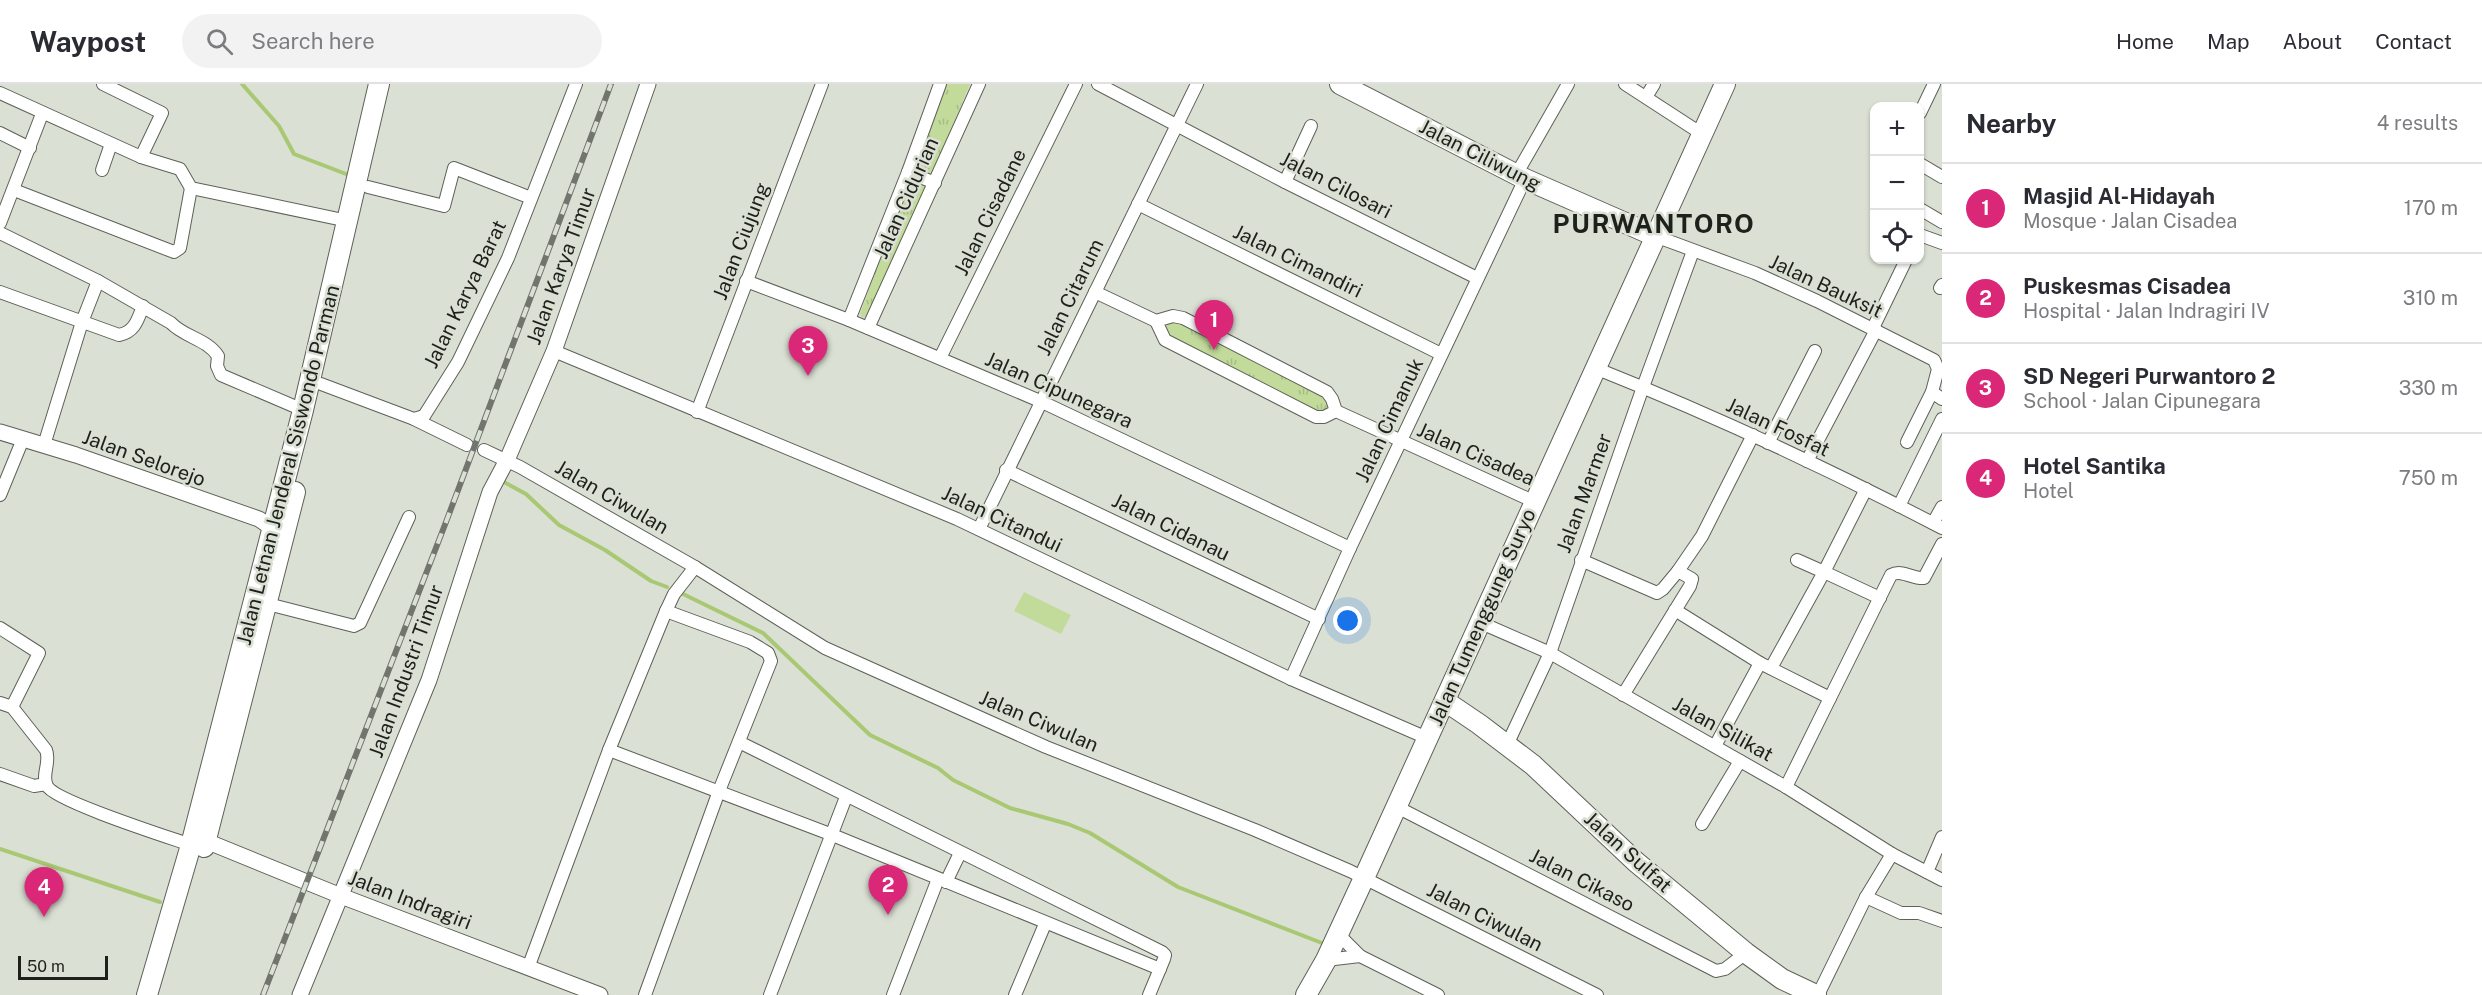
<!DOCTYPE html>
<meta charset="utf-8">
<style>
body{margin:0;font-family:"Public Sans",sans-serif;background:#f2f2f3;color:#2b2b33}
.controls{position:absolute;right:18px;top:18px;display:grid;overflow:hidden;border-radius:12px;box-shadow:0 2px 4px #0004}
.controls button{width:54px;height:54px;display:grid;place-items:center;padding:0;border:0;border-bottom:2px solid #e1e1e2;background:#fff;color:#2b2b33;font:30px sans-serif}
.scale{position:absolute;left:18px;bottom:15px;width:90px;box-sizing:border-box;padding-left:6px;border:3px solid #1e201c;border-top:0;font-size:16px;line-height:21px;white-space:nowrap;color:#1e201c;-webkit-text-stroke:4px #dbe0d4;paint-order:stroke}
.you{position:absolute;left:1348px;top:537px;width:21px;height:21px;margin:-15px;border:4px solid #fff;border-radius:50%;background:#1a73e8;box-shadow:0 0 0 9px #1a73e833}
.badge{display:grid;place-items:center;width:39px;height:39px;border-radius:50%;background:#db2777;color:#fff;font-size:20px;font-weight:700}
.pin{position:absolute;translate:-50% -50px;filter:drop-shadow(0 2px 3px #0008)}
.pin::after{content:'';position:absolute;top:32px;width:21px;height:18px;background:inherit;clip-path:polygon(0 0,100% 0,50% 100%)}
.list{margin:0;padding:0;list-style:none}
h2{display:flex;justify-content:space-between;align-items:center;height:78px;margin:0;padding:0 24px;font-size:26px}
h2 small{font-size:20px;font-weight:400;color:#7c7c81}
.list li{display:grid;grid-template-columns:39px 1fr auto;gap:18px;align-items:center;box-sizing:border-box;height:90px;padding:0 24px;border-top:2px solid #e1e1e2}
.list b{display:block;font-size:22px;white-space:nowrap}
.list p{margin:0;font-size:20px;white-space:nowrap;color:#7c7c81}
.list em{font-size:20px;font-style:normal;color:#7c7c81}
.icon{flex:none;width:33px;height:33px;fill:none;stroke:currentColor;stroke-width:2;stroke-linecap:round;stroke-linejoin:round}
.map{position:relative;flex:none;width:1942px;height:911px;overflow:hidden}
header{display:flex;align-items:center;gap:36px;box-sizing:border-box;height:84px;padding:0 30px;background:#fff;border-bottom:2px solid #e1e1e2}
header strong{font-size:28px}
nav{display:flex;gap:33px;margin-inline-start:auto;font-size:21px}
.search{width:420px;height:54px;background:#f2f2f3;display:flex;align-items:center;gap:15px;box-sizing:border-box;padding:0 21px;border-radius:33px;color:#7c7c81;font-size:22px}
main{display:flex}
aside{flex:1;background:#fff}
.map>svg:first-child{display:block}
.grass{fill:url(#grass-tufts)}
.pitch{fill:#c2db9b}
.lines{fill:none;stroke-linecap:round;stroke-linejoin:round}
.stream{stroke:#a9c873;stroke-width:4}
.minor-casing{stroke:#5d6157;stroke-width:14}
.tertiary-casing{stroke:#5d6157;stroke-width:17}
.primary-casing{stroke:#5d6157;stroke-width:22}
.trunk-casing{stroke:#5d6157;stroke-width:22}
.minor{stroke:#fff;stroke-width:12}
.tertiary{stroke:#fff;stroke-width:15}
.primary{stroke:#fff;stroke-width:20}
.trunk{stroke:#fff;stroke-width:20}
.rail-casing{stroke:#71756d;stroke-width:6}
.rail{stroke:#dbe0d4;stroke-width:4;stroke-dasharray:11;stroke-linecap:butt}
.labels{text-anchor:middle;stroke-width:5;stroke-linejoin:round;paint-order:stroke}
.street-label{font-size:20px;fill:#1e201c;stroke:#dbe0d4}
.district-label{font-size:26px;font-weight:bold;letter-spacing:1.5px;fill:#1e201c;stroke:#dbe0d4}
</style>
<header>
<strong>Waypost</strong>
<div class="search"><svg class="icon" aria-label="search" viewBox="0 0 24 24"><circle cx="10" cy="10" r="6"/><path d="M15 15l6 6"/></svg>Search here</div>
<nav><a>Home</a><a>Map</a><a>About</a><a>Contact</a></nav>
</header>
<main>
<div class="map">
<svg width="1942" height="911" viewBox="0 0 1942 911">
<defs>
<pattern id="grass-tufts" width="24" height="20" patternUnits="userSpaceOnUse" patternTransform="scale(1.5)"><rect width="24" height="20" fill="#c2db9b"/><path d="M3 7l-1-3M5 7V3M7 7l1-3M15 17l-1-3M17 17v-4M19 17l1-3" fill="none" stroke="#a6bc85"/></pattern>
</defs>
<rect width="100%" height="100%" fill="#dbe0d4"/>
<g class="grass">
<path d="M946,0H970L933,88L928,90L917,86L915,80Z"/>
<path d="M912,96L926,101V104L868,231L862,234L860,230L908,99Z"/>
<path d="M1176,237L1325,311L1329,322L1321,329L1170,255L1165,245L1167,241Z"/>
</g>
<path class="pitch" d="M1024,508L1071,531L1061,550L1014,527Z"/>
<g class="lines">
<g class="stream">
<path d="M242,0L279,42L294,70L346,90"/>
<path d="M502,397L526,410L559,441L605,466L651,497L667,503"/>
<path d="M681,509L763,549L870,651L938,684L953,696L1010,724L1068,740L1090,749L1178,803L1322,859"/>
<path d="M0,765L160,818"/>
</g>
<defs>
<g id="minor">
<path d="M103,0L162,29L141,73"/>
<path d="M1098,0L1285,98L1477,194"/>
<path d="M1625,0L1702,50"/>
<path d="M0,9L141,73L180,85L191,104L348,137"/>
<path d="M1646,13L1654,0"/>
<path d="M1920,29L1934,0"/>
<path d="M0,49L30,64"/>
<path d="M1920,80L1942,93"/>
<path d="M102,86L111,60"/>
<path d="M908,88L935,99"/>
<path d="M1516,91L1568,0"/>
<path d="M1285,98L1311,42"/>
<path d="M368,103L444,122L454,84L531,114"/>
<path d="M14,106L174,168L180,164L191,104"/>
<path d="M1138,120L1441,270"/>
<path d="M1920,125L1942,138"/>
<path d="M0,139L42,30"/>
<path d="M0,149L98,197L171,239C184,253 207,255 218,272L217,282L221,291L303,326"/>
<path d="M1920,151L1942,159"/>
<path d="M1655,152L1755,189L1817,217L1934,276L1938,285L1932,308L1942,315"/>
<path d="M746,197L849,236L1040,317L1350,464"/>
<path d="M1940,204L1942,201"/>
<path d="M0,208L119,251C135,248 138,235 143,222"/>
<path d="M1095,208L1156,237L1173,232L1183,234L1327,308L1332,315L1336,327L1535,418"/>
<path d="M849,236L908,88L940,0"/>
<path d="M1156,237L1165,256L1316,333H1324L1336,327"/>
<path d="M868,244L979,0"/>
<path d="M1873,244L1906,176"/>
<path d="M554,267L957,435L1291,595L1427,654"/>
<path d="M940,274L1076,0"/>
<path d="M1595,284C1713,331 1829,385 1942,444"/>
<path d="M321,300L414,335L424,332L458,278L508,174L576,0"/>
<path d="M697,328L822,0"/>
<path d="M414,335L467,361"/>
<path d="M1907,358L1932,308"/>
<path d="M1768,359L1815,267"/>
<path d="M44,361L82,238L98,197"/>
<path d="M484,366L520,383L695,483L825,564L1046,663L1255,746L1350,787L1597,911"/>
<path d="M1807,377L1876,246"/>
<path d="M1006,386L1319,535"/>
<path d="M1866,405L1824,488L1880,514"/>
<path d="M0,411L23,355"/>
<path d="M1899,422L1942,335"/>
<path d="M1933,439L1942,423"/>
<path d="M979,445L1197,0"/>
<path d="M1581,476L1657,509L1663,505L1678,487"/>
<path d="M260,518L354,542L360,539L409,433"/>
<path d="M1675,526L1760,579L1830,614L1786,703"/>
<path d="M1479,538L1550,569L1786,703L1892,770L1942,796"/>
<path d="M0,544L39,569L12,623"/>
<path d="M1771,584L1824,488L1797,476"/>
<path d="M1291,595L1350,464L1525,95"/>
<path d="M1623,611L1690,502L1692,495L1678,487L1702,452L1753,351"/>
<path d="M1830,614L1891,491C1902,485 1912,495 1924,494L1942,460"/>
<path d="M0,619L12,623L46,666C51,678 41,691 47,702C55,717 168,753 191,761"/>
<path d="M739,658L1162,868L1165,871L1164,875L1149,911"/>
<path d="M1507,661L1550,569L1643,303L1693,167"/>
<path d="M1715,662L1760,579"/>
<path d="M609,666L830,750L1160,885"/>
<path d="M0,690L34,702L46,700"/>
<path d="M1397,723L1716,887L1725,885L1746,869"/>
<path d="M1702,740L1740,677"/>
<path d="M1927,788L1942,753"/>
<path d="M946,798L960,769"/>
<path d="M1866,813L1901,829H1919L1942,837"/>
<path d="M1338,850L1360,872L1438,911"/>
<path d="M1326,876L1360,872"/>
<path d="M528,884L609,666L666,527L674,510L695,483"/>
<path d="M645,911L719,707L771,577L768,569L750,558L666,527"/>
<path d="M770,911L846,713"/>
<path d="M893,911L938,795"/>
<path d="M1015,911L1045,840"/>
<path d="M1818,911L1866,813L1892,770"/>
</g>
<g id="tertiary">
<path d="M0,348L76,371L259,435L272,444"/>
<path d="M206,757L341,812L600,911"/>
<path d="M300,911L429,596L490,408L507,376L554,267L648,0"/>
</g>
<g id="primary">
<path d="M1340,0L1525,95L1655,152"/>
<path d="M1445,617L1479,640L1533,681L1636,778L1746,869L1782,895L1816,911"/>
<path d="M204,763L295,408"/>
<path d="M147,911L191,761L303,326L379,0"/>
</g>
<path id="trunk" d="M1306,911L1326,876L1364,794L1725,0"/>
</defs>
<use href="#minor" class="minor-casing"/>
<use href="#tertiary" class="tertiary-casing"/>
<use href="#primary" class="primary-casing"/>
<use href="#trunk" class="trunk-casing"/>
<use href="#minor" class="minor"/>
<use href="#tertiary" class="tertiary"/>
<use href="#primary" class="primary"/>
<use href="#trunk" class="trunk"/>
<defs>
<path id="rail" d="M263,911L446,438L611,0"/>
</defs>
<use href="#rail" class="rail-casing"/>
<use href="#rail" class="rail"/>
</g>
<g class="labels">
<g class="street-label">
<text transform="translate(1480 71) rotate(27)" y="7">Jalan Ciliwung</text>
<text transform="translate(1336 101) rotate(27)" y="7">Jalan Cilosari</text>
<text transform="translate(906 114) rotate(-66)" y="7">Jalan Cidurian</text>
<text transform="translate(990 128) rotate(-64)" y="7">Jalan Cisadane</text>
<text transform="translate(741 157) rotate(-69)" y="7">Jalan Ciujung</text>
<text transform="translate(1298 177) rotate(26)" y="7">Jalan Cimandiri</text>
<text transform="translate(561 182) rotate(-70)" y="7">Jalan Karya Timur</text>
<text transform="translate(1826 202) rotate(25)" y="7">Jalan Bauksit</text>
<text transform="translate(465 210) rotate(-64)" y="7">Jalan Karya Barat</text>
<text transform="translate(1070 213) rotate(-64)" y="7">Jalan Citarum</text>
<text transform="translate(1059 306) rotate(24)" y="7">Jalan Cipunegara</text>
<text transform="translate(1389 336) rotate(-65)" y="7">Jalan Cimanuk</text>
<text transform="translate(1778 343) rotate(25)" y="7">Jalan Fosfat</text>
<text transform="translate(1476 370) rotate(24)" y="7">Jalan Cisadea</text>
<text transform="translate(144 374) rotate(20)" y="7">Jalan Selorejo</text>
<text transform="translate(288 381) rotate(-76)" y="7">Jalan Letnan Jenderal Siswondo Parman</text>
<text transform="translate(1584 409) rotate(-70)" y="7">Jalan Marmer</text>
<text transform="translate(612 413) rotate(30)" y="7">Jalan Ciwulan</text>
<text transform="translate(1002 435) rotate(25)" y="7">Jalan Citandui</text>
<text transform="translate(1171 443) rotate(26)" y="7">Jalan Cidanau</text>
<text transform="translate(1482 533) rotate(-66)" y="7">Jalan Tumenggung Suryo</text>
<text transform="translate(406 587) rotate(-70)" y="7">Jalan Industri Timur</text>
<text transform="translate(1039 637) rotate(23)" y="7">Jalan Ciwulan</text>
<text transform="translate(1723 645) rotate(29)" y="7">Jalan Silikat</text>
<text transform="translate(1628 768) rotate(42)" y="7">Jalan Sulfat</text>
<text transform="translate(1582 796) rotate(27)" y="7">Jalan Cikaso</text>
<text transform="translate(410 816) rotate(21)" y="7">Jalan Indragiri</text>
<text transform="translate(1485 833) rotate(27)" y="7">Jalan Ciwulan</text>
</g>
<g class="district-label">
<text x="1654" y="149">PURWANTORO</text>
</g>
</g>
</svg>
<div class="controls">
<button>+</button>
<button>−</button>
<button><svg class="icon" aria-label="locate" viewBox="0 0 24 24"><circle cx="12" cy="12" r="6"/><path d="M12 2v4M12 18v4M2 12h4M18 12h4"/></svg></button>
</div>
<div class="scale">50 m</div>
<div class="you"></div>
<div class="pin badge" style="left:1214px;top:266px">1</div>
<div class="pin badge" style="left:888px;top:831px">2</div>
<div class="pin badge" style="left:808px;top:292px">3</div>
<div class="pin badge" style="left:44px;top:833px">4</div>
</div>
<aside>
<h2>Nearby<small>4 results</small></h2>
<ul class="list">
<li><span class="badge">1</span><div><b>Masjid Al-Hidayah</b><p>Mosque · Jalan Cisadea</p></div><em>170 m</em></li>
<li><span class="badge">2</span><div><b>Puskesmas Cisadea</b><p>Hospital · Jalan Indragiri IV</p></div><em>310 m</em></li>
<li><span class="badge">3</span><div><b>SD Negeri Purwantoro 2</b><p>School · Jalan Cipunegara</p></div><em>330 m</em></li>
<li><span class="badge">4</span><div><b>Hotel Santika</b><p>Hotel</p></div><em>750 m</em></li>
</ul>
</aside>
</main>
